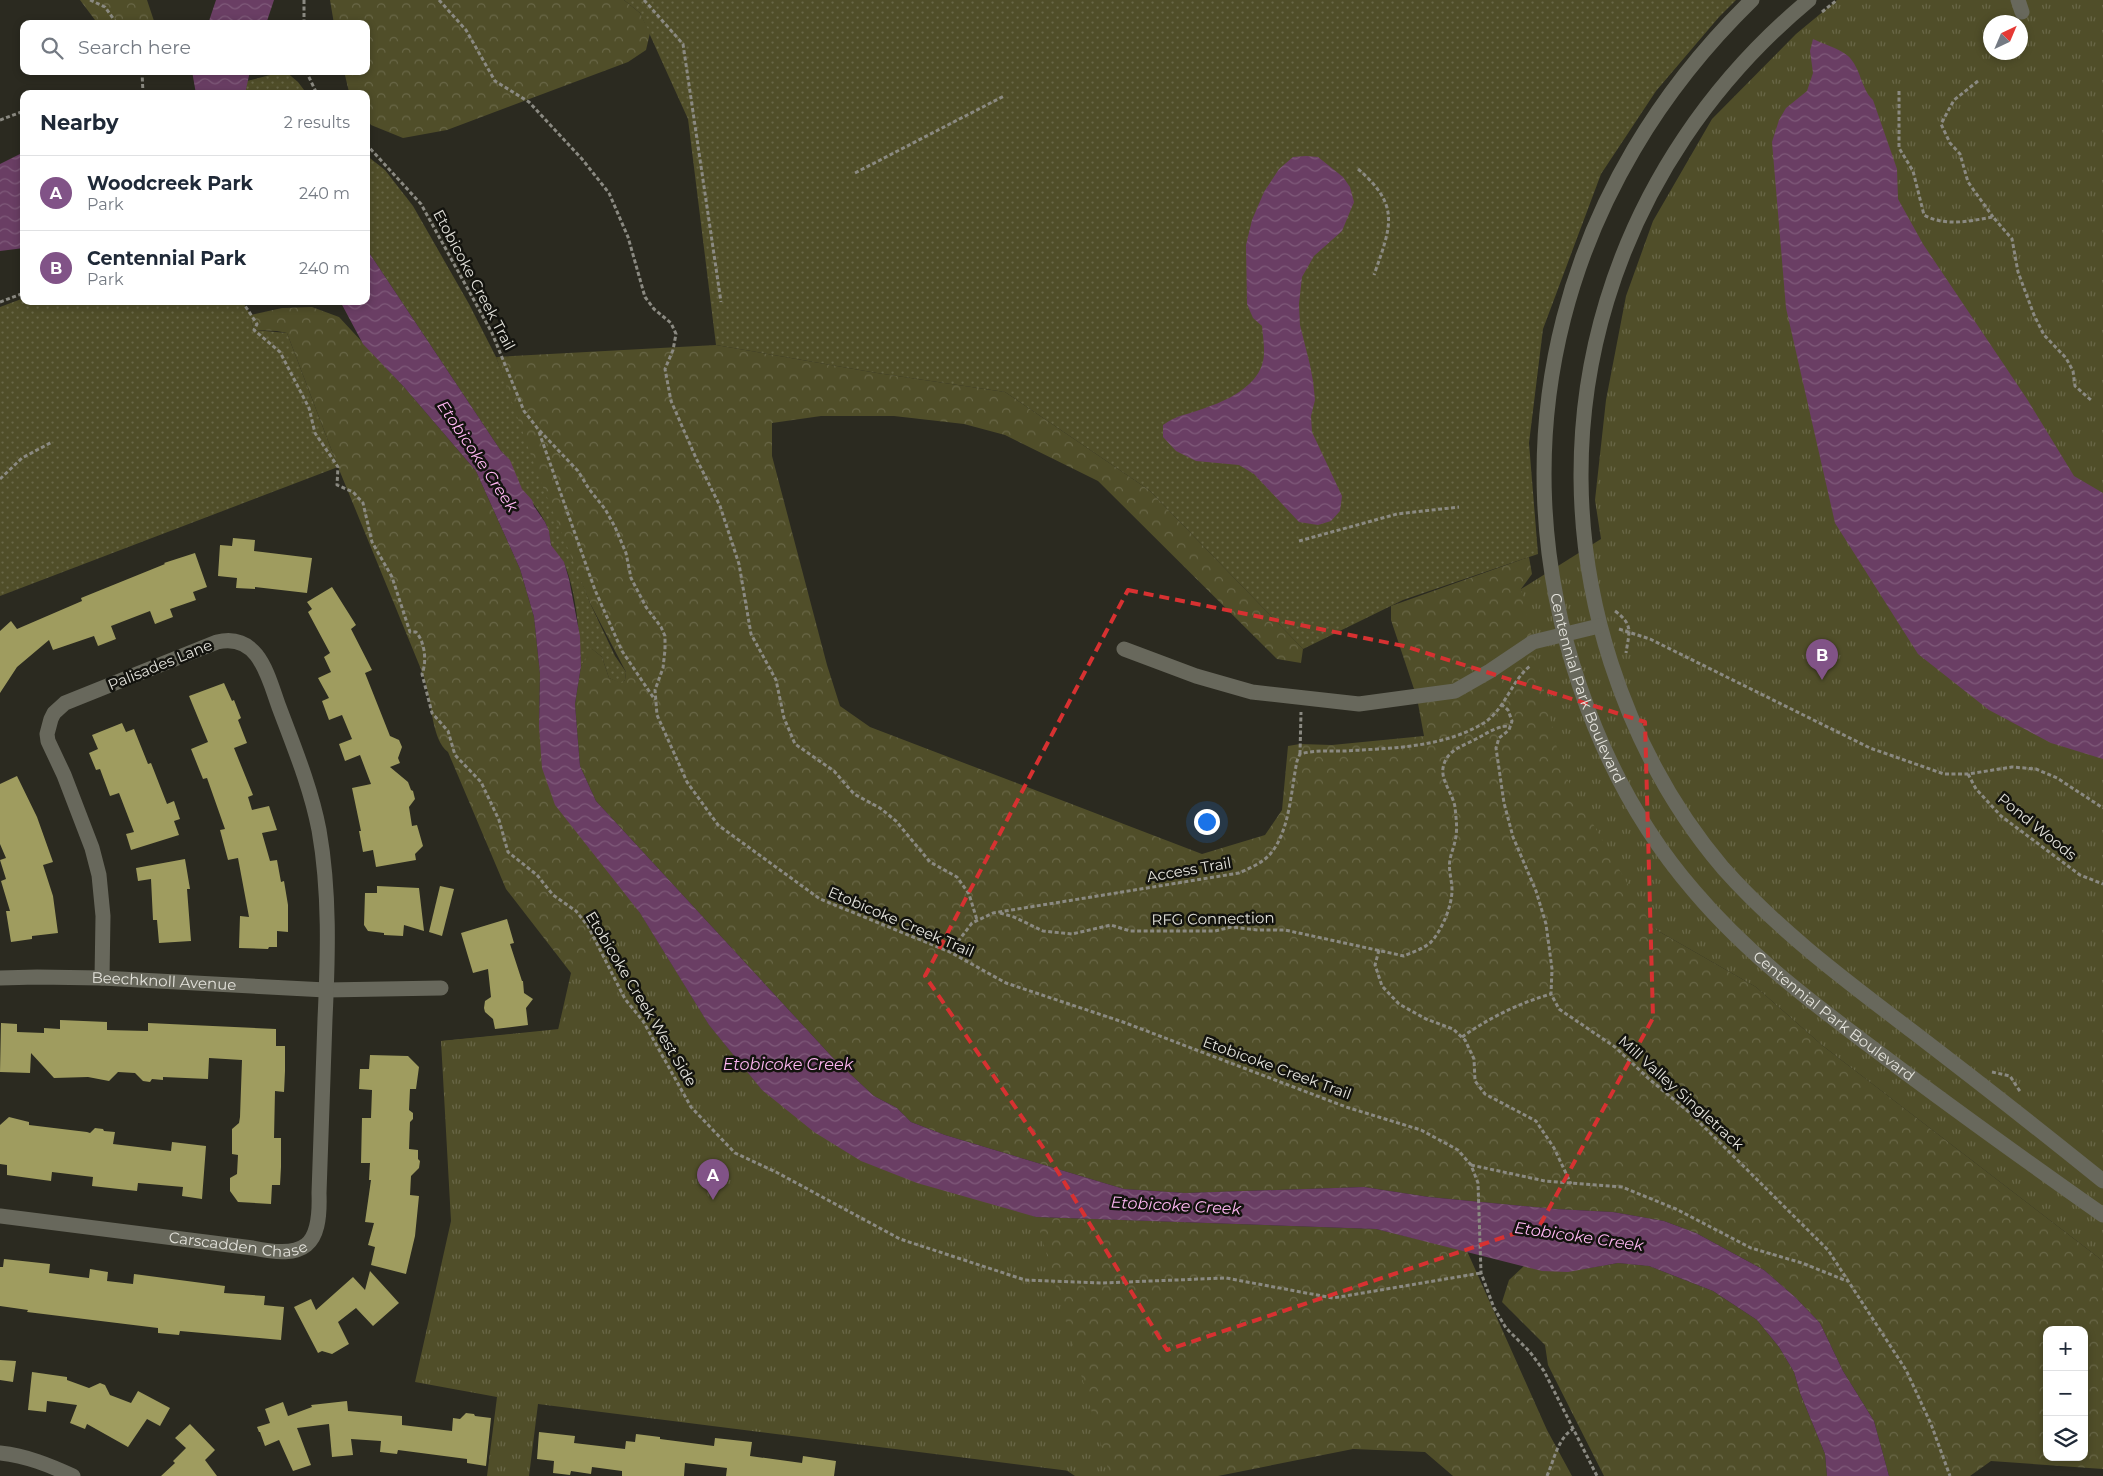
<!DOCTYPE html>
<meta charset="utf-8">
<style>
body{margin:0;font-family:Montserrat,sans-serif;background:#f6f6f7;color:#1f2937}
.controls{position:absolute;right:15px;bottom:15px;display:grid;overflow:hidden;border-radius:10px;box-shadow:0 2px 8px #0003}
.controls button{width:45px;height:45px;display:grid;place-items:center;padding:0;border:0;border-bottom:1px solid #e0e1e3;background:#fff;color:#1f2937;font:25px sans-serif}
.compass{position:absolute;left:1983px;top:15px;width:45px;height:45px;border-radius:50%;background:#fff;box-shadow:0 2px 8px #0003;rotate:44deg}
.you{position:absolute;left:1206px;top:821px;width:18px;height:18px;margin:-12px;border:4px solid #fff;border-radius:50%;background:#1a73e8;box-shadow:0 0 0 8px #1a73e833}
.badge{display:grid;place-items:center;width:32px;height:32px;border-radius:50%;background:#815387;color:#fff;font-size:16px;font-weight:700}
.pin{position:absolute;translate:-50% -41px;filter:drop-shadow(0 1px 2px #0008)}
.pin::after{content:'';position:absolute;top:26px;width:18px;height:15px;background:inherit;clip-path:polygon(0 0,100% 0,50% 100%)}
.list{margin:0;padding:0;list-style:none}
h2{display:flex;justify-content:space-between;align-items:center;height:65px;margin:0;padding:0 20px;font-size:21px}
h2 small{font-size:16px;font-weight:400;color:#747a83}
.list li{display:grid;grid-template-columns:32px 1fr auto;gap:15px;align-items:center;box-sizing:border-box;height:75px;padding:0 20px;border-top:1px solid #e0e1e3}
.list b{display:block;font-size:19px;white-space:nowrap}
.list p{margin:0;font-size:16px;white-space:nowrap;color:#747a83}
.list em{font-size:16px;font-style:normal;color:#747a83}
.icon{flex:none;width:28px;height:28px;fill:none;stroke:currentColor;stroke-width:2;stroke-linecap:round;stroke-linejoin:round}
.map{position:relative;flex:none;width:2103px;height:1476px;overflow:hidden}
.search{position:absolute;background:#fff;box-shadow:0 2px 8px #0003;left:20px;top:20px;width:350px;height:55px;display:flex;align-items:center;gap:12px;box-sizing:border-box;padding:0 18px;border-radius:10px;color:#747a83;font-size:19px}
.panel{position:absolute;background:#fff;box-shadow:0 2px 8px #0003;left:20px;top:90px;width:350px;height:215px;border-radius:10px}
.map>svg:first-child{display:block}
.grass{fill:url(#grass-dots)}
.forest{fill:url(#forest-crowns);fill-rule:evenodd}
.park{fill:url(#park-tufts);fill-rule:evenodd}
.water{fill:url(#water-waves)}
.building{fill:#9f9c5f}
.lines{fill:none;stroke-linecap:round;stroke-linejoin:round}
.path{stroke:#8b8a82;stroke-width:3;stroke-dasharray:4 2.5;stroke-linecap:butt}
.minor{stroke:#68685c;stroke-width:15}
.marked{fill:none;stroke:#d73131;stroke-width:4;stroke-dasharray:10 6;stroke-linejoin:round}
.labels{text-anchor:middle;stroke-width:5;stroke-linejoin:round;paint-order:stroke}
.street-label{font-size:15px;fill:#e3e2db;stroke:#13130e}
.water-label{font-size:16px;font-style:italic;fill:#ffb7f3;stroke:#13130e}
</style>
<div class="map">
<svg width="2103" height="1476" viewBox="0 0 2103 1476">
<defs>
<pattern id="grass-dots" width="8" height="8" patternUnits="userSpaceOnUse" patternTransform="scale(1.25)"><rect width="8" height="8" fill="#504e29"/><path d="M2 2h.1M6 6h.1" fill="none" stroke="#696747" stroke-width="1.8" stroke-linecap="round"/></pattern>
<pattern id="forest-crowns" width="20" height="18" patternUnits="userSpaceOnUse" patternTransform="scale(1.25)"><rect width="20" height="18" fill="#504e29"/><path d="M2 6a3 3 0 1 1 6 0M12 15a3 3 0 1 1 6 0" fill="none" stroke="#696747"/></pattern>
<pattern id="park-tufts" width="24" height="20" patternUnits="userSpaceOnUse" patternTransform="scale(1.25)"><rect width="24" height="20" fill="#504e29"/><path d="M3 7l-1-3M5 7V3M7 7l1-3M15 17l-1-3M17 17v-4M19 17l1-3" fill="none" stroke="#696747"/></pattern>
<pattern id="water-waves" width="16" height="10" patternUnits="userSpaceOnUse" patternTransform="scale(1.25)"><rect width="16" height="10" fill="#6a3e64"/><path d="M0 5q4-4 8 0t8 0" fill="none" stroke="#7f5a7a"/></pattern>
</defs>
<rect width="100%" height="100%" fill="#2b2a20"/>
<g class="grass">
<path d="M624,0H1736L1719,17L1656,91L1601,174L1543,329L1529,443L1538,554L1403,600L1303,649L1149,490L1005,392L877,373L716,345L688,119L640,13Z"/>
<path d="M285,71L298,82L307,94H245L247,81Z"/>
<path d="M366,155L385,170L413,206L469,304L496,357L590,603L615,656L626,672L625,680L622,684L609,678L602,657L592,649L581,666C580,636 576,590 564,563C561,557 553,551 551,544C549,539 550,534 548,529C543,515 532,502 523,491C513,477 516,465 501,451L366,248Z"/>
<path d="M24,298V301H242L251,315V322L254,330L287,333L338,467L0,596V307Z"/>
</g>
<g class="forest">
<path d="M80,0H147L155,24H98Z"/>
<path d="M330,0H624L640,13L650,33L646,50L628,62L447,130L403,138L371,125L366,118V94L349,92L344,71H366V24H334Z"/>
<path d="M312,307L339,317L404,387L476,471L520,569L534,617L540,674L539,726L640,913L709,1025L762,1090L814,1132L1036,1217L1376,1229L1467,1251L1547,1430L1572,1476H1453L1425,1452L1353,1449L1218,1476H1075L1048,1458L454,1218L442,1041L558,1030L571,973L506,889L448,752C432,740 432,704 426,685C424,677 421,669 418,662L338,467L287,333L277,331L254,330L251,322V315L282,308Z"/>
<path d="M716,345L877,373L1005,392L1149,490L1303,649L1301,663L1277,659L1098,481L1005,435L964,424L894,416H821L772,423V456L827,665L840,706L870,727L1202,854L1265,835L1282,810L1288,746L1300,744L1332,745L1424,736L1417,698L1391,620V606L1529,557L1532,574L1521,589L1653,928L1756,987L1823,1046L2103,1261V1469L1991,1461L1970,1476H1889L1874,1421L1843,1371L1820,1323L1795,1297L1764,1270L1696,1233L1664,1221L1613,1212L1556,1209L1429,1197L1364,1187L1185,1193L1124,1189L945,1135L911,1122L897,1108L874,1096L834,1059L596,801L580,766L575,704L581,666L591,648L602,657L609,678L622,683L625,680L626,672L590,603L538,475L496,357ZM2047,1330H2084V1457H2047Z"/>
<path d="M1618,1263L1649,1266L1713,1291L1757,1320L1779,1347L1794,1372L1800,1393L1825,1454L1827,1476H1604L1548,1365L1545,1345L1502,1302L1509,1280L1524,1266C1559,1275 1583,1269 1618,1263Z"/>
</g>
<g class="park">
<path d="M1837,0H2103V1261L1823,1046L1756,987L1653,928L1562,770L1521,589L1601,539L1595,500L1606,400L1626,296L1653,221L1712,119L1796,34ZM1990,22H2020V52H1990Z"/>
<path d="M640,913L709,1025L762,1090L917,1183L1036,1217L1110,1476L538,1404L529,1476H487L497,1397L415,1382L451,1221L441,1041L559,1029L567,1009L572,974Z"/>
</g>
<g class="water">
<path d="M216,0H274L266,24H208Z"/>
<path d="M1813,39C1823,44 1839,48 1848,56C1861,68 1861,89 1873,100L1897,169L1898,199L1923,244L2027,399L2074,476L2103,493V759L2051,743L1989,710L1918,654L1835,523L1786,308L1772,142L1779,120L1786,108L1807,91L1813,73L1810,51Z"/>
<path d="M192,71H250L245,94H196Z"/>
<path d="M24,152V248L0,251V164Z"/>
<path d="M1306,156L1318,157L1343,177L1350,187L1354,202L1342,231L1314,256L1302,277L1299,304L1300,325L1310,365L1313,381L1315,400L1311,416L1312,432L1342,496L1340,511L1331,521L1318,525L1299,522L1254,474L1239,465L1196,461L1176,451L1163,437V425C1176,415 1190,414 1205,408C1226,401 1254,388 1262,365C1266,353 1263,338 1262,326L1253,318L1247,304L1246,245L1252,220L1264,192L1279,169L1293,157Z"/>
<path d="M366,248L501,451L510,460L522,489L532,500L534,506L545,522L549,531L551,545L564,562L569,579L580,636L581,666L575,704L580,766L596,801L834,1059L874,1096L897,1108L911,1122L945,1135L1124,1189L1185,1193L1364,1187L1429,1197L1556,1209L1613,1212L1664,1221L1696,1233L1764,1270L1795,1297L1820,1323L1843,1371L1874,1421L1889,1476H1827L1825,1454L1800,1393L1794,1372L1779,1347L1757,1320L1713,1291L1649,1266L1618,1263L1568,1272L1542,1271L1376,1229L1036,1217L917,1183L861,1161L814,1132L762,1090L709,1025L640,913L555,805L542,768L539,726L540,674L534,617L520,569L476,471L404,387L363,344L340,301H366Z"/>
</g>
<g class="building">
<path d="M233,538L255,540L254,551L312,558L307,593L255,587V589L236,588L237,578L218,576L220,545L232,546Z"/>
<path d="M195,553L207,587L193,592L196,600L170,609L173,617L155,624L150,611L111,626L116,639L98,646L94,636L53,650L49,640L17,667L0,693V631L11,621L17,629L82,601L81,598L165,564L164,563Z"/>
<path d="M332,587L356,625L351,629L372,670L365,673L390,736L399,740L402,747L398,758L400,763L390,767L408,782L411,790L413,791L415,799L409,807L412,826L417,825L423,846L415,854L416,860L376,867L373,850L363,852L359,831H361L352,788L371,784L360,755L345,761L339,744L352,739L342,715L329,720L322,701L329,698L318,678L331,672L324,657L330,653L308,612L312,609L307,602Z"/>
<path d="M224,683L232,701L234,700L241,718L238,720L247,743L234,748L253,795L248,797L252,810L269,806L277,830L262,833L270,861L277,860L281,882L284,881L288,905V932L277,931V947H269L268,949L239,948L240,916L249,917L238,858L228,860L220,830L225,829L207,778L203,779L191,749L208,742L189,696Z"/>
<path d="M122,723L126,732L134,729L148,764L151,763L167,804L174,801L180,819L174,821L179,835L131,850L126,834L134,832L119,793L110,796L100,769L96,770L89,753L98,749L92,735Z"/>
<path d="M17,776L37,817L53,862L43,865L53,896L58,933L32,936V939L11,942L6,911H10L1,881L6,879L0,860L6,858L0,844V784Z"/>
<path d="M185,859L190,889H187L191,941L159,943L157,920H153L151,879L138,881L136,868Z"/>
<path d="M377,886L419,888L424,931L404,925L403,936L384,935V933L368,931L364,925L365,893H377Z"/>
<path d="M440,886L454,889L442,936L429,932Z"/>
<path d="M507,919L514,943L510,944L522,981H523L524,993L533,999L526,1008L528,1025L495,1029L493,1019L485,1012L484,1008L485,1001L491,997L488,969L473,973L461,933Z"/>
<path d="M60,1020L107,1022V1030L148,1031V1023L276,1029V1046H285V1071L284,1092L275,1091L274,1138H281V1167L280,1185H272L271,1204L238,1202L230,1191V1178L237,1174L238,1155L232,1154V1129L239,1123L240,1117L242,1060L209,1058L208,1079L163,1077V1080L152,1079L150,1082L143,1081L135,1073L118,1072L109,1081L88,1077L54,1078L31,1053L30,1073L0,1072L1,1023L17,1024V1032L44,1033V1028L60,1029Z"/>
<path d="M370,1055L408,1056L419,1067L416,1089H410L409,1110L413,1113V1119L410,1122L409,1149L418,1150V1159L420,1161L419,1168L411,1176L410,1195L419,1196L415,1236L406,1274L371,1265L375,1247L368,1245L374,1223L365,1222L371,1180H369L370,1163H361L362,1118H371L372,1090L359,1089L360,1069H369Z"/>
<path d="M9,1117L29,1122V1125L87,1132L90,1133L95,1128L103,1129L104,1131L115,1132L113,1144L171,1151L172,1142L206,1146L202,1199L182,1196L183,1187L138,1183L137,1191L92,1186L93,1177L52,1172L51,1181L7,1175V1165L0,1164V1125Z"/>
<path d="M4,1259L50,1264L49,1273L89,1278L90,1269L108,1272L107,1281L133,1284L134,1274L225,1286L224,1293L265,1296L264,1305L284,1307L281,1340L180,1331L179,1335L158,1333V1328L27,1312L28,1310L0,1306V1267H3Z"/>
<path d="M370,1271L399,1303L373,1326L356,1308L338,1322L349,1344L332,1354L322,1351L318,1353L294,1307L311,1299L316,1310L353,1277L365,1290Z"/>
<path d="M0,1360L16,1361L13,1382L0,1380Z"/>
<path d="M32,1372L67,1377V1380L89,1388L100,1383L105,1385L110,1395L131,1403L138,1391L170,1408L160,1426L147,1419L128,1447L87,1424L85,1429L70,1423L77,1405L47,1401L46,1412L28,1410Z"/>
<path d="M347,1401L348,1411L402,1416V1425L452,1431L453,1418L460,1419L466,1413L474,1414L475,1416L491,1418L486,1466L467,1463V1459L398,1450L397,1454L380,1452L381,1441L351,1439L353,1455L332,1457L329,1424L297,1428L311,1465L293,1471L279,1440L265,1446L260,1432H259L257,1427L270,1423L265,1409L283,1402L288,1416L312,1407L311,1405Z"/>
<path d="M190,1424L215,1450L205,1460L217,1476H161L175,1463L173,1461L186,1448L175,1438Z"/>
<path d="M539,1432L575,1436L574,1443L625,1449L626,1441L635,1442L636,1434L660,1437V1439L714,1446L715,1438L752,1442L750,1456L802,1463L803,1456L836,1461L834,1476H726L727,1468L685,1463L684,1476H622V1471L592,1467L591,1474L571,1471L570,1475L553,1473L554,1461L537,1459Z"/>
</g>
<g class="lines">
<g class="path">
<path d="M90,0L105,7L117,24"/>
<path d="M304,0V24"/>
<path d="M439,0L466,30L495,81L529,102L582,159L609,193L628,237L645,297L654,309L671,323L676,334L673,350L665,369L671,401L696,458L720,506L739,564L751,634L776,680L784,718L795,744L834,771L854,794L880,808L896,821L930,862L957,877L969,894L977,920"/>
<path d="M644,0L683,44L721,302"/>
<path d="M1822,12L1837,0"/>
<path d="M142,71L143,94"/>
<path d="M306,71L317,94"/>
<path d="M1978,81L1954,100L1941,124L1950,143L1960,154L1968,182L1993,217"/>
<path d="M1899,91V148L1913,171L1924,215C1946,227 1969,221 1993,217L2012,239L2018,272L2034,315L2044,335L2066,358L2073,371L2075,386L2092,401"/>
<path d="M0,120L24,111"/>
<path d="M366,144L421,204L492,333L524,411L538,429L578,471L589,489L605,509L615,527L626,553L631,578L646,607L661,627L665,636V650L663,668L655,690L657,715L687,782L718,825L820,899L950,952L1006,983L1123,1022L1346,1107L1421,1130L1458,1150L1471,1165L1478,1183L1481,1273L1494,1308L1506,1328L1530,1352L1544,1371L1597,1476"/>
<path d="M1358,169C1401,206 1391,226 1374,275"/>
<path d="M855,173L1004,96"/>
<path d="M242,301L257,324L254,330L280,352L309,408L315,433L338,467L337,485L353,492L363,503L372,542L392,577L410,632H416C425,642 427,662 422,674L432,713L448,731L455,755L481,782L499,820L508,852L537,875L553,895L576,911L588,926L625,999L643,1021L691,1107L735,1153L776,1172L900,1239L1025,1280L1101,1283L1226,1278L1333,1298L1481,1273"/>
<path d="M0,302L24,293"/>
<path d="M539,432L595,590L622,651L655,700"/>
<path d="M0,479L22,458L52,442"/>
<path d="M1299,541L1397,514L1459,507"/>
<path d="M1615,611C1634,625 1629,632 1626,653"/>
<path d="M1619,629L1650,639L1870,748L1944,774H1968L2012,767L2036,769L2057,778L2103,808"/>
<path d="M1501,704L1508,710L1512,721L1509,730L1499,738L1496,748L1504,803L1513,837L1536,891L1546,924L1552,969L1551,994L1559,1009L1615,1047L1649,1079L1690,1113L1828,1250L1906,1370L1931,1424L1950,1476"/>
<path d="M1300,754L1301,712"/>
<path d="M1968,774L1976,789L2001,816L2080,875L2103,884"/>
<path d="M1000,913L1014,917L1043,931L1072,934L1111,925L1130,931H1215L1231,927L1258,930H1285L1404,956C1413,952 1423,949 1431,942C1442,930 1452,906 1452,890C1452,880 1448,869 1450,860C1451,853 1454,847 1455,841C1458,830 1456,818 1455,807C1453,794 1441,781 1443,768C1446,750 1463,746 1476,739C1488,733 1496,726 1510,726"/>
<path d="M1379,950L1375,965L1382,986L1399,1004L1426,1019L1453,1029L1465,1040L1474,1059L1475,1081L1485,1094L1536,1121L1554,1148L1571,1184"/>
<path d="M950,952L972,923L993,913L1239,873C1250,868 1263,863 1271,853C1290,830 1291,790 1297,761L1300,754C1315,750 1330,751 1345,751C1391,748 1441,748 1482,724C1504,712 1511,681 1530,666"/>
<path d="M1462,1037C1489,1018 1519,1003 1551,994"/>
<path d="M1992,1072L2010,1076L2021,1093"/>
<path d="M1471,1165L1545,1181L1622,1187L1676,1209L1751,1248L1802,1263L1847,1281"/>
<path d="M1547,1476C1554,1460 1558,1438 1573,1429"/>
</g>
<g class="minor">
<path id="s1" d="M1752,0C1564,183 1495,437 1580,687C1605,761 1643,832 1694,891C1748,955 1815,1005 1882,1055C1955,1110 2029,1163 2103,1215"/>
<path d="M1809,0C1613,163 1532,418 1611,663C1635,737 1672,808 1723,868C1779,931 1845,980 1912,1031C1976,1080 2040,1130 2103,1181"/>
<path d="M2018,0L2022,12"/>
<path d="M1124,649L1196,676L1252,692L1359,704L1455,691L1490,671L1533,642L1599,626"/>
<path id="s2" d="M0,978L37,977L102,978L326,990L441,988"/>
<path id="s3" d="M0,1216L253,1248C305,1259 321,1247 319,1193C321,1135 323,1077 325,1019C328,956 330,892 319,830C311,788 294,747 279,707C268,677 259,632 217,642L65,703L54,713L51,719L47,734L48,741L64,775L92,848L99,875L103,916L102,978"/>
<path d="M0,1453C27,1456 49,1465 73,1476"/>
</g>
</g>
<path class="marked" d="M1128,590L1404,646L1645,722L1653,1018L1540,1225L1167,1350L1044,1149L925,976Z"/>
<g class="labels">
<g class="street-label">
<text transform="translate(474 280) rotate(62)" y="5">Etobicoke Creek Trail</text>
<text transform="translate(160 665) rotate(-22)" y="5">Palisades Lane</text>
<text dy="5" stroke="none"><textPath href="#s1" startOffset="752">Centennial Park Boulevard</textPath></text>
<text transform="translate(2037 827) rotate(39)" y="5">Pond Woods</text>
<text transform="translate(1189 870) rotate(-10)" y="5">Access Trail</text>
<text transform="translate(1213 919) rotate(-1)" y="5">RFG Connection</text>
<text transform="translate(901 922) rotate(23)" y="5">Etobicoke Creek Trail</text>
<text dy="5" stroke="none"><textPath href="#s2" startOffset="164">Beechknoll Avenue</textPath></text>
<text transform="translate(641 999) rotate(59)" y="5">Etobicoke Creek West Side</text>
<text dy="5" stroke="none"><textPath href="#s1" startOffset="1172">Centennial Park Boulevard</textPath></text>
<text transform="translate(1277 1068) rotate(20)" y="5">Etobicoke Creek Trail</text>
<text transform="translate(1681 1093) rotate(42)" y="5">Mill Valley Singletrack</text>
<text dy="5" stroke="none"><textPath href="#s3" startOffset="240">Carscadden Chase</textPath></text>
</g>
<g class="water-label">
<text transform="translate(478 456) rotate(56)" y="6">Etobicoke Creek</text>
<text x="788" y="1070">Etobicoke Creek</text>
<text transform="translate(1176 1205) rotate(3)" y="6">Etobicoke Creek</text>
<text transform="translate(1579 1236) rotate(8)" y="6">Etobicoke Creek</text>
</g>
</g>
</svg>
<div class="controls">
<button>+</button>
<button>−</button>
<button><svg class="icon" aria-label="layers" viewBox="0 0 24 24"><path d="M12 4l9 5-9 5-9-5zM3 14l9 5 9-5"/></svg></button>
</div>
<svg class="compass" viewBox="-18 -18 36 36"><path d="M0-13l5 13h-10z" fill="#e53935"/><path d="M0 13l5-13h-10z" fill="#747a83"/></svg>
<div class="you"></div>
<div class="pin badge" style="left:713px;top:1200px">A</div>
<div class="pin badge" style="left:1822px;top:680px">B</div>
<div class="search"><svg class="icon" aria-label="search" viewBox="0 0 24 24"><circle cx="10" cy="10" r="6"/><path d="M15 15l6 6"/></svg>Search here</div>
<section class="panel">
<h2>Nearby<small>2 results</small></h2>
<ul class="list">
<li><span class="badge">A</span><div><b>Woodcreek Park</b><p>Park</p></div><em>240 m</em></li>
<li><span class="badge">B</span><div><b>Centennial Park</b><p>Park</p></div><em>240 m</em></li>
</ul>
</section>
</div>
